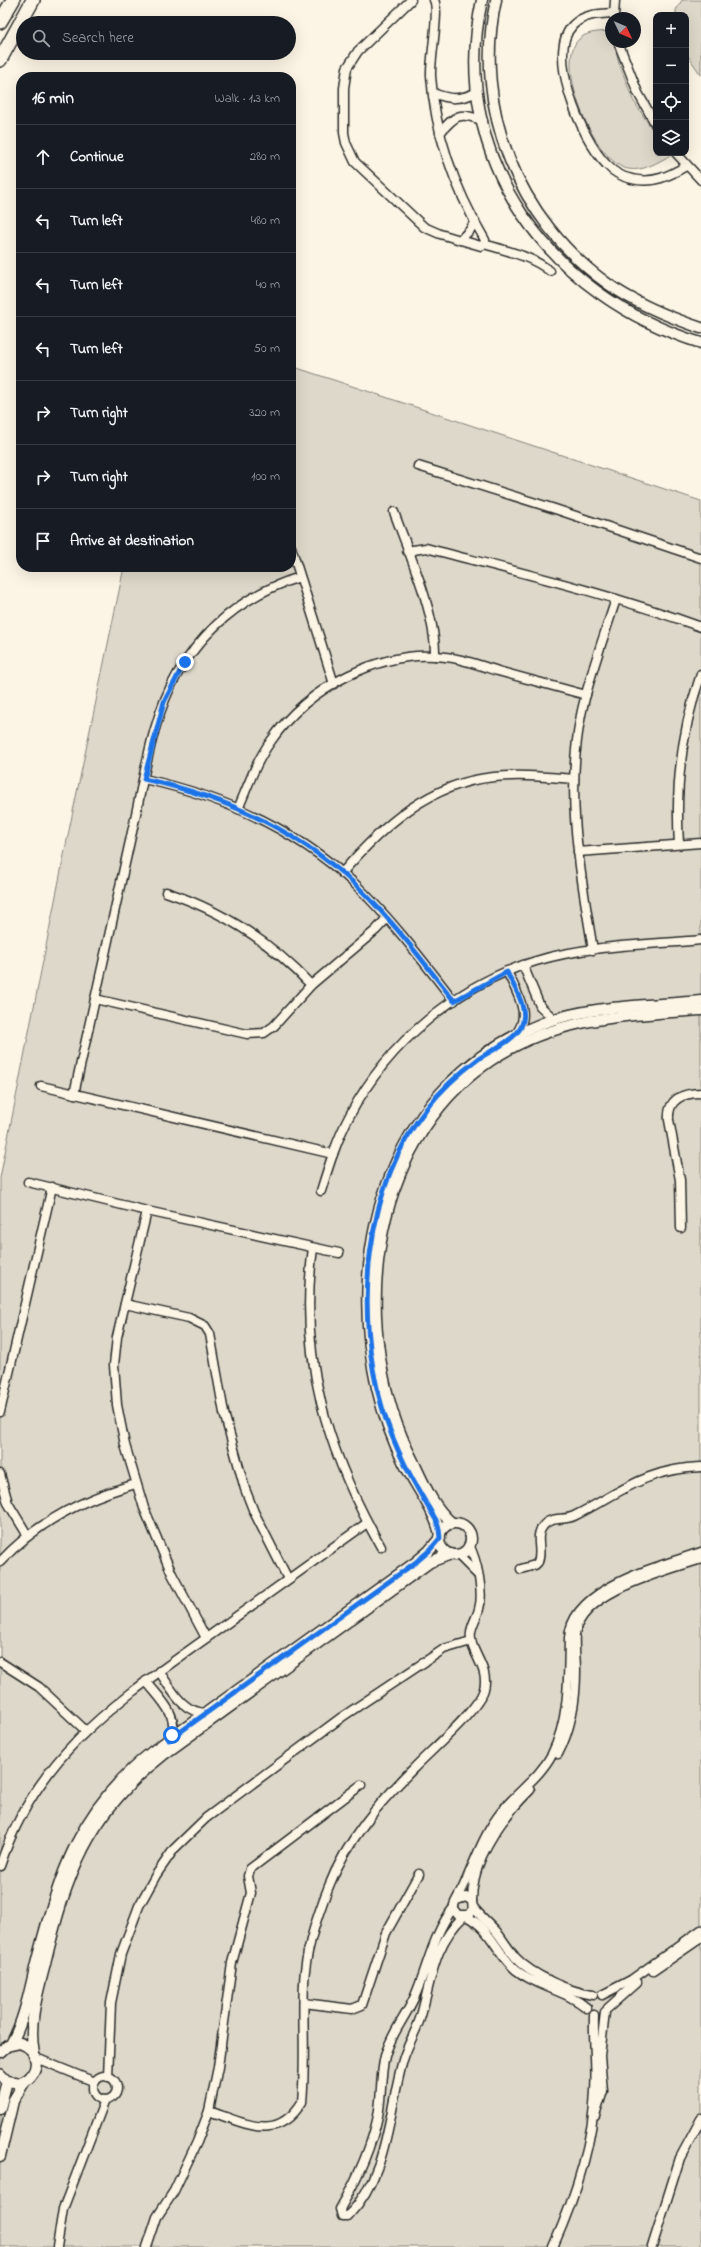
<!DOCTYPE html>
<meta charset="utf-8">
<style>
body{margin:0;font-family:"Indie Flower",sans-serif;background:#20242c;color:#f1f3f6}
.controls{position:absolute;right:12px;top:12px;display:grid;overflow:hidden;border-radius:8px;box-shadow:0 4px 16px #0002}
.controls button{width:36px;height:36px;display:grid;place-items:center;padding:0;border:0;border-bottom:1px solid #363941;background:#171b24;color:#f1f3f6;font:20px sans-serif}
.compass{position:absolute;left:605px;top:12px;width:36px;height:36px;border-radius:50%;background:#171b24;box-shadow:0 4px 16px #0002;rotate:134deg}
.stop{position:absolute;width:12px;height:12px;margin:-9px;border:3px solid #1a73e8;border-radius:50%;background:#fff}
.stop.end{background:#1a73e8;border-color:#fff;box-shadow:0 1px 4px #0008}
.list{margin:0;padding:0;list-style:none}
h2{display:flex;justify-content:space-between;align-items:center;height:52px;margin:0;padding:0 16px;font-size:17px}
h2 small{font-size:13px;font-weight:400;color:#9ea1a6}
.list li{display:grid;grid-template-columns:26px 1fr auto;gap:12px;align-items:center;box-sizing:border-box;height:64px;padding:0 16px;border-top:1px solid #363941}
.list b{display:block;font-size:15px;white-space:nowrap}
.list em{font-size:13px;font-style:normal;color:#9ea1a6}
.icon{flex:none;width:22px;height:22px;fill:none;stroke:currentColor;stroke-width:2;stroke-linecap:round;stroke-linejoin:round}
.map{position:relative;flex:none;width:701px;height:2247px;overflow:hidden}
.search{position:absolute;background:#171b24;box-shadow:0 4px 16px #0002;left:16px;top:16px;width:280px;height:44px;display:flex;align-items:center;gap:10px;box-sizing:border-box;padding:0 14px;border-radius:22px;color:#9ea1a6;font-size:15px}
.panel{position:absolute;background:#171b24;box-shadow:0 4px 16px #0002;left:16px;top:72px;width:280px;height:500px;border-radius:16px}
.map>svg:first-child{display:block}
.green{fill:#ded8ca;stroke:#84827a}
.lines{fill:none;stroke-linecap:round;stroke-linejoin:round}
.minor-casing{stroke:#2b2b2b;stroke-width:11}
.tertiary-casing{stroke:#2b2b2b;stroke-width:13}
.trunk-casing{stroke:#2b2b2b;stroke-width:16}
.minor{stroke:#fcf5e5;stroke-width:8}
.tertiary{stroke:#fcf5e5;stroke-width:10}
.trunk{stroke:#fcf5e5;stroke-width:13}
.route{stroke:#1a73e8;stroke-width:5}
</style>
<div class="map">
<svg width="701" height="2247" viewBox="0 0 701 2247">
<rect width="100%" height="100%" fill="#fcf5e5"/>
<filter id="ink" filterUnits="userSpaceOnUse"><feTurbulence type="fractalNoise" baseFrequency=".025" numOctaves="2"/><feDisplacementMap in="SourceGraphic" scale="8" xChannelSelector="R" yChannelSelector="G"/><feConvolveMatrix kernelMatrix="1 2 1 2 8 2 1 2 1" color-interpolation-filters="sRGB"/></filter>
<g filter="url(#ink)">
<g class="green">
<path d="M682,0H701V75L686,53V15H676V10Z"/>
<path d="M611,31V42H614L619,63L633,100L656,135V153H669L671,155C658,162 643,172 628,169C595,164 553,63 579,39C588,31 600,32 611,31Z"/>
<path d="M291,366L701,501V2247H0V1178L67,840L124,567H291Z"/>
</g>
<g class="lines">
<defs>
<g id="minor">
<path d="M411,0L358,51L347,68L344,88V133L346,143L355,162L424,227L440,234L481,246L484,244L485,240C455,189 435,135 431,76C430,58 440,11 434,0"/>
<path d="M613,13C599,14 584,14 573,25C545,53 582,140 606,164C613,172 622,177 632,179C653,184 669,176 686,166"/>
<path d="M614,17L615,0"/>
<path d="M618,42L638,93L656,125"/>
<path d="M433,93C450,100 461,100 477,92"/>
<path d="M440,133C455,115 460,111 483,121"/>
<path d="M676,153L701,180"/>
<path d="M460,240L470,230L475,221"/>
<path d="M484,244C508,251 531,256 550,271"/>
<path d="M418,466L555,509L701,558"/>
<path d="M394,512C409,554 436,613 435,656"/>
<path d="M291,547L334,684"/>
<path d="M407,551L426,548C518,572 611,594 701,627"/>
<path d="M144,779C222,796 297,830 356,885C392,920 423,961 454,1001"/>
<path d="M238,809C248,786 256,761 271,741C307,688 381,648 446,657C464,659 481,666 498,671C527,679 557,687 586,695"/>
<path d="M679,844C675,785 682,729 701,674"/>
<path d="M578,852L701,843"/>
<path d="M342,873C382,826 430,783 494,777C521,774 547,777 574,779"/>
<path d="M166,892C223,911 270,941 311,985"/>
<path d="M593,950C580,870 565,796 581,715C589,676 604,637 616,599"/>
<path d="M523,965L540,1006L554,1019"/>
<path d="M507,971C516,992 533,1015 515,1035"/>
<path d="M95,999L247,1034L264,1033L274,1026L311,985L376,930L387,918"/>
<path d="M41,1086L333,1154"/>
<path d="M74,1094C94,1006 113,919 132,832C144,781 151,718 178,673C207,625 247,593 300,577"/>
<path d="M28,1182L147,1211L339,1253"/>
<path d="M321,1191C329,1165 337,1139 350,1115C388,1043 458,984 536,961C589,945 647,945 701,940"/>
<path d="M147,1211L117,1337L114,1365L117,1405L125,1445L144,1508L172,1574L206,1638"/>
<path d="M681,1228L680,1180L669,1120C667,1099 683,1093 701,1093"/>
<path d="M313,1248C298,1357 327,1452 381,1547"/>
<path d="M125,1304L189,1318L205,1326L210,1334L224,1413L245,1489L254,1512L288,1579"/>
<path d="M0,1412L52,1187"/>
<path d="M0,1474L8,1503L28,1536"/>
<path d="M457,1554L477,1574"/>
<path d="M0,1562C36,1523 84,1498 136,1484"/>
<path d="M521,1569L535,1565L538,1562C543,1550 534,1537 543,1526C550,1516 564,1521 574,1516C620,1493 645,1469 701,1467"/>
<path d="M0,1662L39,1687L85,1730"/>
<path d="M159,1671C172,1690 182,1713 207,1713"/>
<path d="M146,1681C159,1698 182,1717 170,1739"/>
<path d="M558,1754C571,1729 576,1699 576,1671C576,1659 574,1646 575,1634C581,1591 666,1571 701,1559"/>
<path d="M0,1866C37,1752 120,1700 212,1634C264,1597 315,1560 367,1523"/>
<path d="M457,1900L466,1897L472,1901L473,1910L469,1915H458L454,1910V1905C457,1897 462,1891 465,1883C476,1858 485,1832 502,1811C518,1791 540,1777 552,1754C570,1717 568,1678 569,1638C571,1587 662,1566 701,1552"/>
<path d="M472,1901C472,1858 501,1819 530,1790"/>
<path d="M454,1907C433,1934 428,1966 415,1996C406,2017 391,2033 385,2056C380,2076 382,2096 378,2116C371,2149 356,2181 340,2209L342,2216H348C389,2173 388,2113 403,2060C408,2043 418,2029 422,2012C432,1975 435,1943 464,1916"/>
<path d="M473,1907C480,1916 489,1923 496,1931C503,1940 509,1950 516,1958C532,1975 570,1992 593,1995"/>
<path d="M466,1916C492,1929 496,1953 516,1970C537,1987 566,1990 587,2008"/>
<path d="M653,1971L701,1938"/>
<path d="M602,1995L631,1980L701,1930"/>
<path d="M304,2003L352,2009L362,2005L386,1933L419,1874"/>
<path d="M608,2008L637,1982"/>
<path d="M36,2058L95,2082"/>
<circle cx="105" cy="2088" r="12"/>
<path d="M108,2077L111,2003L121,1954L139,1906L156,1875L174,1849L206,1818L342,1717L444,1649L471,1641"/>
<path d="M209,2111C245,2123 277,2143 302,2102C306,2062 302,2022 304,1983C305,1951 317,1916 329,1886C347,1840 379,1803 414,1768C431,1750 479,1710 484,1689C490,1667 468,1651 471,1632C472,1624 477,1617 479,1609C484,1593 477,1560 469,1545"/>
<path d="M595,2116L603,2091L600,2056L605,2012"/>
<path d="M57,2247L63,2209L105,2100"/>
<path d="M147,2247L157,2217L174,2191L197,2142L209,2111L218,2067L232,1963L251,1893L248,1876L250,1869L361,1785"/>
<path d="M553,2247C575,2198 593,2145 595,2091C597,2066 593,2040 594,2015"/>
<path d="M652,2247L680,2158L701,2119"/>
</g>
<g id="tertiary">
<path d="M482,0C447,160 551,297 701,343"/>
<path d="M496,0C472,108 518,220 608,284C636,304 669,317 701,328"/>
<path d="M452,1523C433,1507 424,1484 413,1461C347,1334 366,1144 491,1060C556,1016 626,1016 701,1010"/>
<circle cx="455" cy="1539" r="16"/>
<path d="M440,1534C435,1511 415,1485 404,1463C392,1440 383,1414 377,1388C344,1242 394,1080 543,1023C590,1005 650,1006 701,1001"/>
<path d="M11,2044C25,2019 30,1988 37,1960C60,1873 79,1809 153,1751L416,1562L429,1551L440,1538"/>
<path d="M0,2052L7,2046L20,2043C41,2050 41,2075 21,2083L7,2081L0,2074"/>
<path d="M34,2054C28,2023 37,1995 45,1964C66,1875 87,1814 163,1755L430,1562L451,1554"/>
<path d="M0,2108L7,2081"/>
<path d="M0,2156L13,2101L25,2081"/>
</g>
<g id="trunk">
<path d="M0,22L13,0"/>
<path d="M0,60L33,0"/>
</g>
</defs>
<use href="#minor" class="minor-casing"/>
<use href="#tertiary" class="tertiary-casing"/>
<use href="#trunk" class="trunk-casing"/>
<use href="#minor" class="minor"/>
<use href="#tertiary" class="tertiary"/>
<use href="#trunk" class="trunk"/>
</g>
</g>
<g class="lines" filter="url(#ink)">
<path class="route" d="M172,1735L169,1740L416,1562L429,1551L440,1538L439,1529L436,1520C414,1484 394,1448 382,1407C354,1313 364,1187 427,1108C441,1090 458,1074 477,1060C488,1052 515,1040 521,1027C530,1009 514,988 507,972L454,1001C423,961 392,920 356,885C297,830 222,796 144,779L164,702L185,662"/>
</g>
</svg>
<div class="controls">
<button>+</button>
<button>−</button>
<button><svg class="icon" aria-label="locate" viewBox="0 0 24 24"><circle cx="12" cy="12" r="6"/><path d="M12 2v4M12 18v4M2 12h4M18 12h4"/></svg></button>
<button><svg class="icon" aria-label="layers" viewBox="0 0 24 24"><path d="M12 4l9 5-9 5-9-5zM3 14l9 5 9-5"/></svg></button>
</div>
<svg class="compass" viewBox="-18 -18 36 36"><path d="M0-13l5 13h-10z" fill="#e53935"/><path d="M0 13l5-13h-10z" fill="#9ea1a6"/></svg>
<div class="stop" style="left:172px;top:1735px"></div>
<div class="stop end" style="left:185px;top:662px"></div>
<div class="search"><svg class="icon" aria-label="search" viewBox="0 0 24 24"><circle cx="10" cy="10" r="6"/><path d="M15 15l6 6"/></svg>Search here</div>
<section class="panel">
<h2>16 min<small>Walk · 1.3 km</small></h2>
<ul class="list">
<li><svg class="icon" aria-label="ahead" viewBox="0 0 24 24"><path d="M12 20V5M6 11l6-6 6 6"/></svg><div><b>Continue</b></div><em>280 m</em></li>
<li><svg class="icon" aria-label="left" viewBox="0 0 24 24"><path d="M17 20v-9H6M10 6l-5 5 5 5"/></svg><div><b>Turn left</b></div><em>480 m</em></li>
<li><svg class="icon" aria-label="left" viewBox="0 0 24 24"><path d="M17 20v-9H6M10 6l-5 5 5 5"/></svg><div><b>Turn left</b></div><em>40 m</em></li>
<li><svg class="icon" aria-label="left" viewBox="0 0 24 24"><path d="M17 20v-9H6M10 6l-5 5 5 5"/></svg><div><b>Turn left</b></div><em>50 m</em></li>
<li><svg class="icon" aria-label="right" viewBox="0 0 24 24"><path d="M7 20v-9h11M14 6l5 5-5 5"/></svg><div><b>Turn right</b></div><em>320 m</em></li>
<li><svg class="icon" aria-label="right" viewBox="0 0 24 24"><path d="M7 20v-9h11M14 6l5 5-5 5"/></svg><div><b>Turn right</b></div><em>100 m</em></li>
<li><svg class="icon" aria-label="arrive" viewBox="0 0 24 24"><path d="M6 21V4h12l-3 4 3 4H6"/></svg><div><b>Arrive at destination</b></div></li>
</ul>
</section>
</div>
